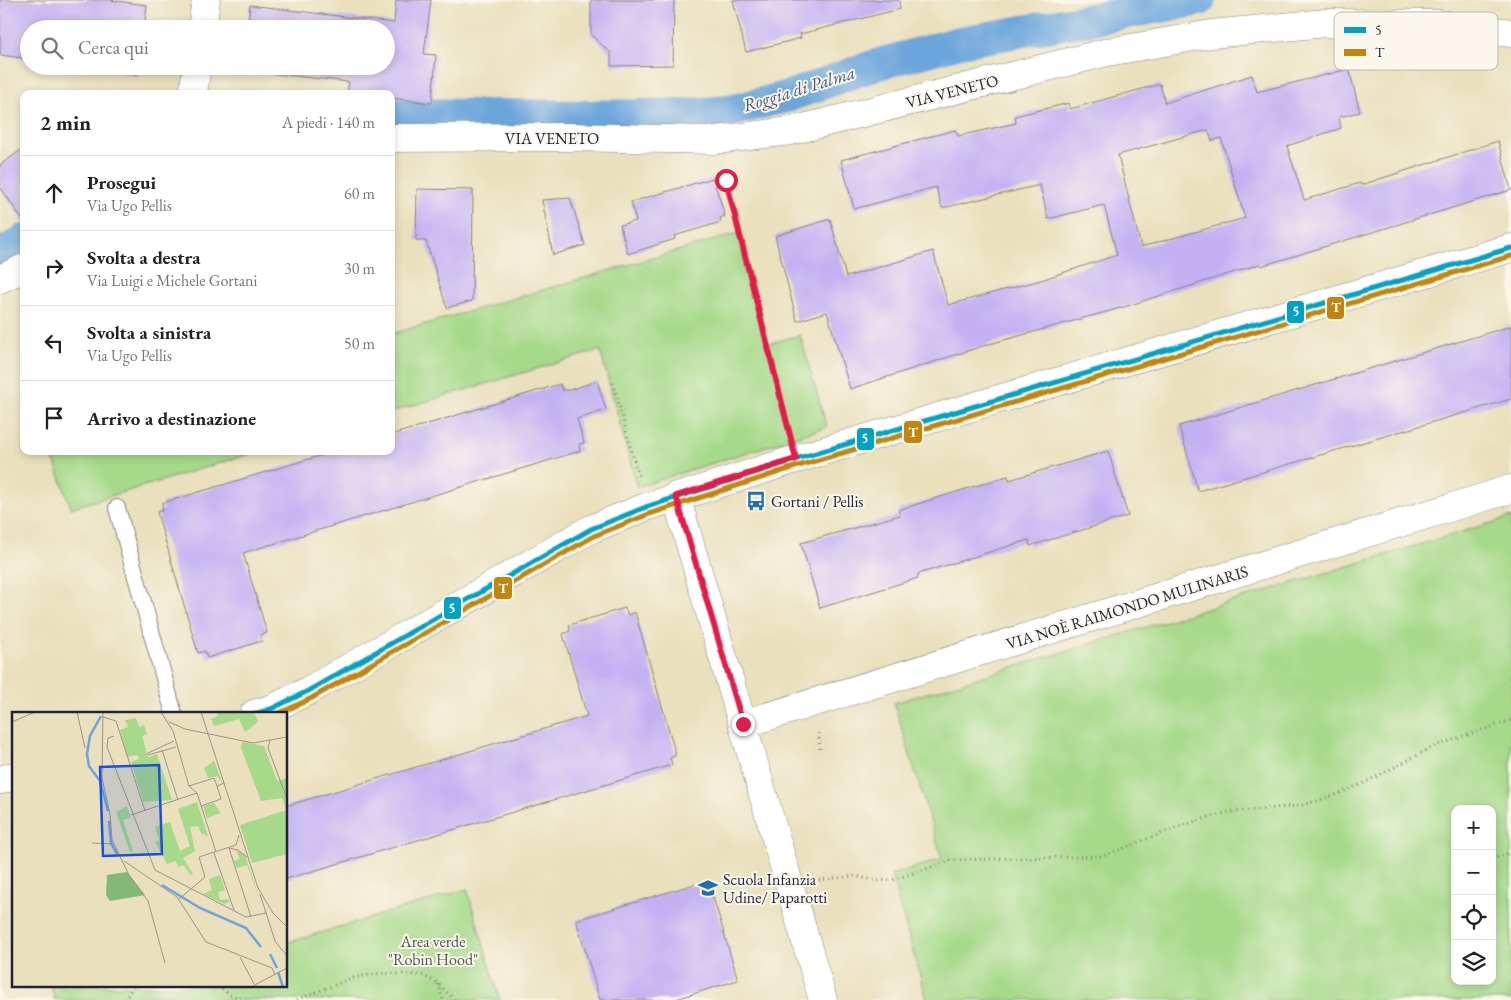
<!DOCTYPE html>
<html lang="it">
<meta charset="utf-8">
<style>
body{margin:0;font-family:"EB Garamond",serif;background:#f6f6f6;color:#222}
.controls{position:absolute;right:15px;bottom:15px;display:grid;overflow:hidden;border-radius:10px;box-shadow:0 2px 8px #0003}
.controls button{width:45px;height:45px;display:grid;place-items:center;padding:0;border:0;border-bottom:1px solid #e0e0e0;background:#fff;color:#222;font:25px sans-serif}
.stop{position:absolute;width:15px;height:15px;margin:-11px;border:4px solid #e11d48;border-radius:50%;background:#fff}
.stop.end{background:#e11d48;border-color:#fff;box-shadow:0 1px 5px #0008}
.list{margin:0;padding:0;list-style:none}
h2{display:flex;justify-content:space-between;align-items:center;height:65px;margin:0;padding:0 20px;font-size:21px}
h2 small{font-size:16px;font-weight:400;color:#767676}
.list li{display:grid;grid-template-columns:32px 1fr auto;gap:15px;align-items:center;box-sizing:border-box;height:75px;padding:0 20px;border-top:1px solid #e0e0e0}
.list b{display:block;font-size:19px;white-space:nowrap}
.list p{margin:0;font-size:16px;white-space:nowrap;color:#767676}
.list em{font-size:16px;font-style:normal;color:#767676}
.icon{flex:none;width:28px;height:28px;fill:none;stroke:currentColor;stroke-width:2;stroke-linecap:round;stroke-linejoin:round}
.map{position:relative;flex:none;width:1511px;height:1000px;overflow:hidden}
.search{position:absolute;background:#fff;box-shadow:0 2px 8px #0003;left:20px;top:20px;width:375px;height:55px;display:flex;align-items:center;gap:12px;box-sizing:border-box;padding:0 18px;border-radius:28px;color:#767676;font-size:19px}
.panel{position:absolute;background:#fff;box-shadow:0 2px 8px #0003;left:20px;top:90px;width:375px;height:365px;border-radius:10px}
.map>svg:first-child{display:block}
.green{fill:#a6d989;stroke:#647e62;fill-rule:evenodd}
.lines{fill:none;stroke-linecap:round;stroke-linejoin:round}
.canal{stroke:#6ca5db;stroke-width:32}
.building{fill:#c3b2f3;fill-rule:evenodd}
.lane-casing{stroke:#86817c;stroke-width:18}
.street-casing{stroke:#86817c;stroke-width:29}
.secondary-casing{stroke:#86817c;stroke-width:29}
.path{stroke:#86817c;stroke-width:3;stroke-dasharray:1 4;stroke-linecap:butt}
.lane{stroke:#fff;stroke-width:16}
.street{stroke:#fff;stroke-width:28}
.secondary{stroke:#fff;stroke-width:28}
.bus-1-casing{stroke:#fbf7ec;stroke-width:9}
.bus-2-casing{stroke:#fbf7ec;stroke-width:9}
.bus-1{stroke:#02a2c7;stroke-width:5}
.bus-2{stroke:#c2850f;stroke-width:5}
.route{stroke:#e11d48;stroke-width:6}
.labels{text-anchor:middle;stroke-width:4;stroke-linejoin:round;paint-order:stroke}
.street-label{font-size:16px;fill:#22223b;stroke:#fbf7ec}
.poi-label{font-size:16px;fill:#22223b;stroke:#fbf7ec;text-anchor:start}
.park-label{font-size:16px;fill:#4a5952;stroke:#fbf7ec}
.water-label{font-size:18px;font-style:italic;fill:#40567b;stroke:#fbf7ec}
.inset-river{fill:none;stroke:#6ca5db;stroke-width:2.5}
.inset-road{fill:none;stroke:#9a9489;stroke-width:1}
.view{fill:#1d4ed8;fill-opacity:0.15;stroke:#1d4ed8;stroke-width:2.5}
.inset-edge{fill:none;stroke:#22223b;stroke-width:2.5}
.key{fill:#fbf7ec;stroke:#bab7b7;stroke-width:1}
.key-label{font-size:14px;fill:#22223b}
.line-badge{stroke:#fbf7ec;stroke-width:2}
.badge-label{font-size:14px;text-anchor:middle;font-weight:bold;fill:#fff}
</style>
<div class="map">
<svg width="1511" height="1000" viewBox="0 0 1511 1000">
<rect width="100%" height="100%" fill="#fbf7ec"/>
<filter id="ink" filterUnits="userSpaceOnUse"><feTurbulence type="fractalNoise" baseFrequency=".02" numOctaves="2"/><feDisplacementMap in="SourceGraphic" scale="10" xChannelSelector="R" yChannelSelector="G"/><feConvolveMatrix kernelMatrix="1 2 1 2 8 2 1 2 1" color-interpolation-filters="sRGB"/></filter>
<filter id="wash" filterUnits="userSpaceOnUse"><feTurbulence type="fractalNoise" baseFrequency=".0096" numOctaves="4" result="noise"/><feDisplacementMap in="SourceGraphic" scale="20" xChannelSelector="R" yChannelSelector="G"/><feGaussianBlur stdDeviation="1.12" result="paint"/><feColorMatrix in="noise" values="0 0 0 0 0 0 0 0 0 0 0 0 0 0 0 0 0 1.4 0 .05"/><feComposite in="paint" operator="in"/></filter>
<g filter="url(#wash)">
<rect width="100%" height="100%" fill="#eae0bd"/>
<g class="green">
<path d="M739,233L767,344L800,335L827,427L637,487L600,350L391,412V334Z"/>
<path d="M47,451H260L71,508L55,463Z"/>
<path d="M1511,517V1000H927L891,875L942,859L894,703ZM1455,809H1492V981H1455Z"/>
<path d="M467,889L500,1000H55L51,986H286V943Z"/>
</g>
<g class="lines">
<g class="canal">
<path d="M391,114L583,116L688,114L730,111L789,96L875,65L960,42L1200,0"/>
<path d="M0,255L24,240"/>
</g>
</g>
<g id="blocks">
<g class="building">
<path d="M0,0H109L147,5L144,29H29V59L0,55Z"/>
<path d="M396,0H431L424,54L436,55L432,103L391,98V94H347L349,82L231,69L232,66H386V29H235L236,21L248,22L250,5L394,23Z"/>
<path d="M591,0H674L673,65L611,66V53L591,35Z"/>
<path d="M733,0H899L900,9L800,34L801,38L746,52Z"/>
<path d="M79,66H139L138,75Z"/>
<path d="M1349,69L1360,112L1339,117L1341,128L1287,146L1304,200L1360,183L1361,185L1498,141L1511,190L1261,266L1260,264L1124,307L986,345L850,389L827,312L797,321L775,236L830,219L846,277L933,251L948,305L1041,280L1117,255L1104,205L1048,219L1040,185L942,208L936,187L854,209L841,160L955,130L958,136L1016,123L1015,116L1069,103L1070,109L1160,84L1165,103L1252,75L1257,92ZM1208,130L1212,141L1221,138L1245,218L1141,247L1118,155Z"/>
<path d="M24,148V222L0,187V165Z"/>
<path d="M713,178L725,216L720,218L721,222L674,236L675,239L628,254L620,225L636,221L631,202Z"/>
<path d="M417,189L473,190L472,301L447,308L426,241L416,240Z"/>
<path d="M570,198L585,245L553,255L542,200Z"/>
<path d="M1511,326V399L1198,491L1179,426Z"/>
<path d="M597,381L606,410L577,419L584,443L579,444L580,451L243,553L267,633L260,635L262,641L207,658L205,651L198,653L157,512L163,510L162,503L336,451H391V435L560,384L562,390H569Z"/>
<path d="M1108,451L1128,516L1030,546L1029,540L918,574V578L820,608L801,543L900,515L898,510L1008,476L1009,480Z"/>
<path d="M625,608L628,615L635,612L676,755L670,758L672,765L286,879V806L587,716L563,634L570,631L569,625Z"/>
<path d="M708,880L738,980L673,1000H600L576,920Z"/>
</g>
</g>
</g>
<g filter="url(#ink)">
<use href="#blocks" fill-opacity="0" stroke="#86817c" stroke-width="1"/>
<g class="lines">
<defs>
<path id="lane" d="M117,508L174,714"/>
<g id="street">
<path d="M202,29L206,0"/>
<path d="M193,94L197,66"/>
<path d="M676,496L823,1000"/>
<path d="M254,714L271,709L308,691L591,529L646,507L796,459L1511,248"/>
<path d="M743,724L1511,489"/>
<path d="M0,780L14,776"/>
</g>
<g id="secondary">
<path d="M391,138L567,137L716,140L791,131L1108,52L1211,34L1326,23L1438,24L1511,33"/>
<path d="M0,279L24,268"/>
</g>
</defs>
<use href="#lane" class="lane-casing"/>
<use href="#street" class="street-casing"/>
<use href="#secondary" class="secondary-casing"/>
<g class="path">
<path d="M723,169L789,430"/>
<path d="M613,383L639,478"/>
<path d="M819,733L820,752"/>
<path d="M1492,859L1511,853"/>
<path d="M819,880L855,876L877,881L892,880L952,860L1103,856L1186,824L1228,812L1299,806L1333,796L1364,783L1435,746L1511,720"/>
<path d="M438,984L443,1000"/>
<path d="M218,986L230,995L245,1000"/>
<path d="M125,1000L133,986"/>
<path d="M297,1000L352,978L382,973L422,975L437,983L455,1000"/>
</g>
<use href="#lane" class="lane"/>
<use href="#street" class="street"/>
<use href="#secondary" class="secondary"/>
<defs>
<path id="bus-1" d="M255,714L271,709L308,691L591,529L646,507L796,459L1511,248"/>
<path id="bus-2" d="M278,714L312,698L594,536L649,514L798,466L1511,256"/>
</defs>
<use href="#bus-1" class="bus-1-casing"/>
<use href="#bus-2" class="bus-2-casing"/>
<use href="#bus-1" class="bus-1"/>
<use href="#bus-2" class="bus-2"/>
</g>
</g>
<g class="lines" filter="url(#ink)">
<path class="route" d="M726,180L796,459L676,496L743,724"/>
</g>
<defs>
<symbol id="bus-bare" viewBox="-9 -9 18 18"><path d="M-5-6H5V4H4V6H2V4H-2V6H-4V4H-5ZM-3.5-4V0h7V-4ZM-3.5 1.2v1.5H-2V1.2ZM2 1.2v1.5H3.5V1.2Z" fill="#1f6fb2" stroke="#fbf7ec" stroke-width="2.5" paint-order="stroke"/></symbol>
<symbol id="school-bare" viewBox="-9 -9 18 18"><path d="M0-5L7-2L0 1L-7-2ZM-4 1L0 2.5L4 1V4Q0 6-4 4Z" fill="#1f6fb2" stroke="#fbf7ec" stroke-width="2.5" paint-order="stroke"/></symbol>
</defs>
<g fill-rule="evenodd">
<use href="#bus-bare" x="742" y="487" width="28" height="28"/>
<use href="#school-bare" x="694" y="874" width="28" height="28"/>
</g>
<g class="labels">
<g class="street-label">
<text transform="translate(952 91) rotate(-14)" y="6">VIA VENETO</text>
<text x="552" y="144">VIA VENETO</text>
<text transform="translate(1127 607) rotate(-17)" y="6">VIA NOÈ RAIMONDO MULINARIS</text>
</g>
<g class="poi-label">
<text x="771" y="507">Gortani / Pellis</text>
<text x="723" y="885">Scuola Infanzia<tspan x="723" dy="18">Udine/ Paparotti</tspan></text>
</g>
<g class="park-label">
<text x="433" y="947">Area verde<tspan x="433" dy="18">"Robin Hood"</tspan></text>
</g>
<g class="water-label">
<text transform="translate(799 89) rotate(-17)" y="6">Roggia di Palma</text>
</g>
</g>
<g transform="translate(12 712)">
<rect width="275" height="275" fill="#eae0bd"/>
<path d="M204,0H242L246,10L233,20L227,7L202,14L199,7L206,4ZM124,6L127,15L132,13L135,22L130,24L136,45L145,42L160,88L131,90L119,50L127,47L125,43L116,45L108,18L116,15L113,8ZM230,30L252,34L265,69L275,66V142L240,151L228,113L274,98L270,86L249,89L229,36ZM202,49L205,56L210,70L205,64L196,66L192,56ZM185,90L196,124L189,121L186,114L178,115L183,139L171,146L181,162L178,163L172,153L166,155L164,149L155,152L143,130L147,128L143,115L158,110L168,139L178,134L166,97ZM202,91L209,101L195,106L191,94ZM115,94L119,106L111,108L121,139L118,140L104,100ZM224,138L233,143L249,191L235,153L225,156L222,149L228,147ZM208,163L213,178L206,180L208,188L216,187L218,190L212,192L191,182L200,178L197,167Z" fill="#a6d989"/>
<path d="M115,160L133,183L98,189L94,183L95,163Z" fill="#84b975"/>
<path class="inset-river" d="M89,4L78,24L75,42L77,54L88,69L96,99M97,109L99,131L105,142M150,173L188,196L234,216L249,235M258,242L265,256M266,260L271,275"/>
<path class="inset-road" d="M65,0L73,36M91,0L90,66L98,102L100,128L117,163L136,189L153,251M149,0L161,19L177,74L185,81L204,140M189,0L246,176L261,201L275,215M91,5L104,9L133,99M0,10L23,0M157,10L173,17L241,31L275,25M102,24L96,26L95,35L143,158L234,205L254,201M258,28L256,36L275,87M162,29L136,41V43L164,35M150,38L166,88M177,74L202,66L205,74M189,94L209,87L205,74L212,71M119,103L185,81M80,131L101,132M217,136L239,205M217,136L226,138L235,145M202,141L222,198M112,149L165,185L194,230L260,256L263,263M248,182L263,229L275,244M167,187L193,165L187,145L224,133L227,123M228,245L242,272M239,275L275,256"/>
<path class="view" d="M147,53L150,142L91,144L88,55Z"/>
<rect width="275" height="275" class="inset-edge"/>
</g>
<rect x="1334" y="12" width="164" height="58" rx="8" class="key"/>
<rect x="1344" y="27" width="22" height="6" fill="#02a2c7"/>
<rect x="1344" y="49" width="22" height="7" fill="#c2850f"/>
<g class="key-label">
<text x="1375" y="35">5</text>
<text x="1375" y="57">T</text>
</g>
<g class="line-badge">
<rect x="1326" y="296" width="19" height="24" rx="5" fill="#c2850f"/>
<rect x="1286" y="300" width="19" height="24" rx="5" fill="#02a2c7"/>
<rect x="903" y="420" width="20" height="24" rx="5" fill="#c2850f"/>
<rect x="856" y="427" width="19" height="24" rx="5" fill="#02a2c7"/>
<rect x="493" y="576" width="20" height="24" rx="5" fill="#c2850f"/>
<rect x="443" y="596" width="19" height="24" rx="5" fill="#02a2c7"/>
</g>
<g class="badge-label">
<text x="1336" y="312">T</text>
<text x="1296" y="316">5</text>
<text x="913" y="437">T</text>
<text x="865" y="443">5</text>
<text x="503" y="593">T</text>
<text x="452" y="613">5</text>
</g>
</svg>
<div class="controls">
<button>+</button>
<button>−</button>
<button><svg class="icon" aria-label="locate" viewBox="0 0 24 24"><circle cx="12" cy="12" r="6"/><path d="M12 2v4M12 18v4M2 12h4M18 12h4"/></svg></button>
<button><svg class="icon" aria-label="layers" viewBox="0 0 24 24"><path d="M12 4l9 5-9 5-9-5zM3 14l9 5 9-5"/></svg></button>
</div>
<div class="stop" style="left:726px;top:180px"></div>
<div class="stop end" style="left:743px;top:724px"></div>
<div class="search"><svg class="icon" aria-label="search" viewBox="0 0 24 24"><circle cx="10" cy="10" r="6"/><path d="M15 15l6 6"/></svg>Cerca qui</div>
<section class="panel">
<h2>2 min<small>A piedi · 140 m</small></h2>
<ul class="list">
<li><svg class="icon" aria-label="ahead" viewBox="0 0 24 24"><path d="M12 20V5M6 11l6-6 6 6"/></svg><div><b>Prosegui</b><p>Via Ugo Pellis</p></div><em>60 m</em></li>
<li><svg class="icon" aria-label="right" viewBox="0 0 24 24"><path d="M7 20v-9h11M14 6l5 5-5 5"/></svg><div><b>Svolta a destra</b><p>Via Luigi e Michele Gortani</p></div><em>30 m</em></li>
<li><svg class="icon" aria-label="left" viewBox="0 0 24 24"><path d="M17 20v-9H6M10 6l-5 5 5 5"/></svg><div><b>Svolta a sinistra</b><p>Via Ugo Pellis</p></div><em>50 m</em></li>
<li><svg class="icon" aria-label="arrive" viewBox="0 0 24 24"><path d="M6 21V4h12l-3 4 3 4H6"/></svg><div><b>Arrivo a destinazione</b></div></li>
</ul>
</section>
</div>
